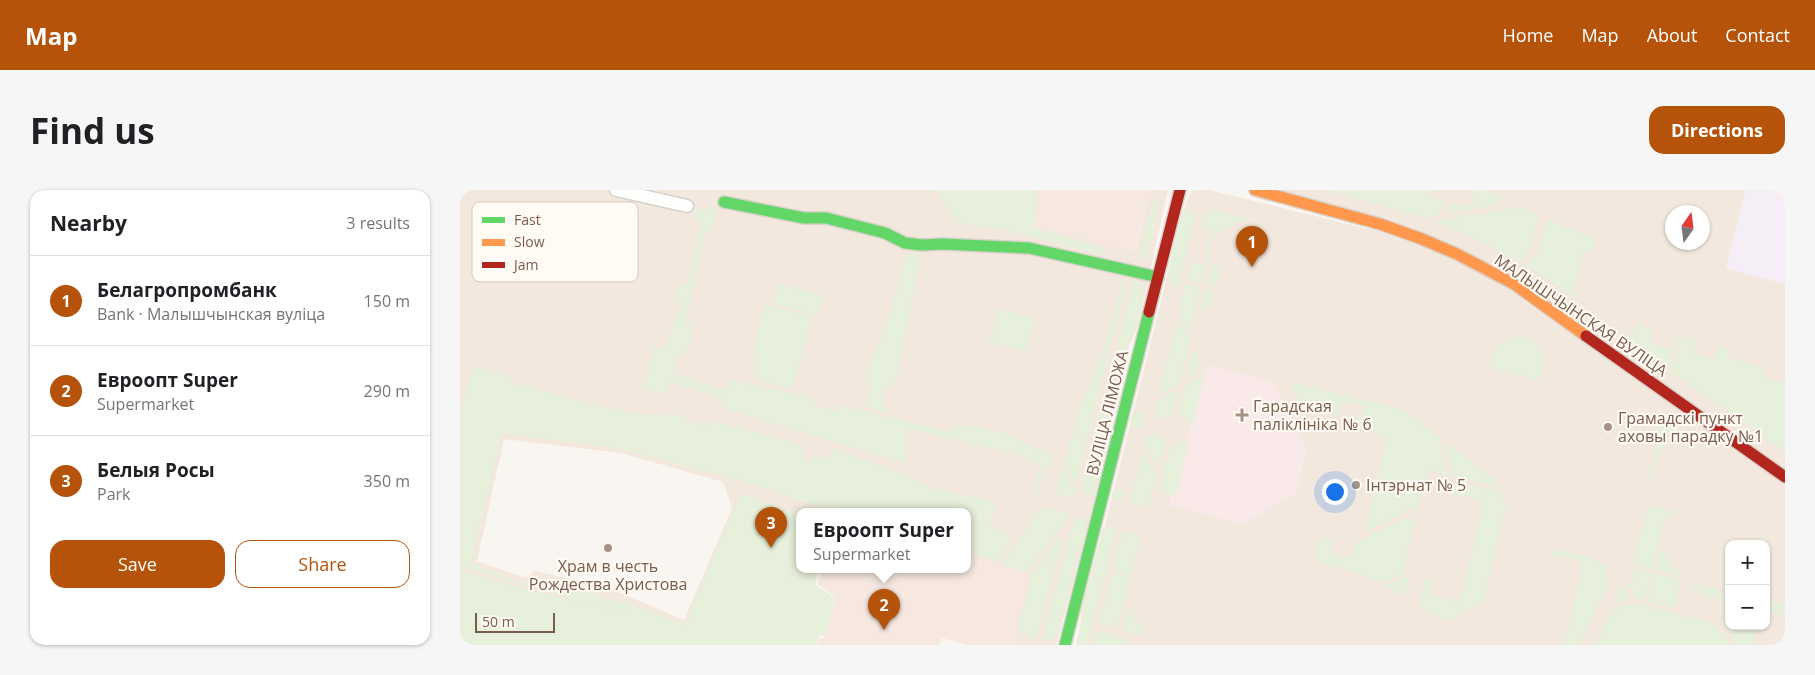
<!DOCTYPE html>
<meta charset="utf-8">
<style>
body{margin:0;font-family:"Open Sans",sans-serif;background:#f6f6f6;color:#202124}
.controls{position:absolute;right:15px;bottom:15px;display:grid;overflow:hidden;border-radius:10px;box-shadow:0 1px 4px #0004}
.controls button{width:45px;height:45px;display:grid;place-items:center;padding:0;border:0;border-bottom:1px solid #e0e0e0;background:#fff;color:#202124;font:25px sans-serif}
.compass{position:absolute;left:1205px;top:15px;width:45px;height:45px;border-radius:50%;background:#fff;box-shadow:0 1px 4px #0004;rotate:14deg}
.scale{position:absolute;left:15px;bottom:12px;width:80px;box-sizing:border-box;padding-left:5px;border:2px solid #7a5c4d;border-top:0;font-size:14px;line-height:18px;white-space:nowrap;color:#7a5c4d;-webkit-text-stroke:4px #fffaf3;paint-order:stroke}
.you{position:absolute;left:874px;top:301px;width:18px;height:18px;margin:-12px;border:4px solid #fff;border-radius:50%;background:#1a73e8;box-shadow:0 0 0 8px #1a73e833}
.badge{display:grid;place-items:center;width:32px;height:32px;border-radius:50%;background:#b45309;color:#fff;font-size:16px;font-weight:700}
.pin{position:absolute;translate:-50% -41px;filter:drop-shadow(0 1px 2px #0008)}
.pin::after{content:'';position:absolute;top:26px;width:18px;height:15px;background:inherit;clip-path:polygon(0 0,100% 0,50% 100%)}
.popup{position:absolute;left:336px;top:318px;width:175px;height:65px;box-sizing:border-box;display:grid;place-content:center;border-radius:10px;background:#fff;filter:drop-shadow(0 1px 4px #0005);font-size:16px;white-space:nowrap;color:#757577}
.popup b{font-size:19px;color:#202124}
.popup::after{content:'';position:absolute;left:50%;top:100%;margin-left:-10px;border:10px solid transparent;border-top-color:#fff}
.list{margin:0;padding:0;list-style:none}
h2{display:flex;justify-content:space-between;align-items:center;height:65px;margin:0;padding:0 20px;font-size:21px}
h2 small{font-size:16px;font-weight:400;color:#757577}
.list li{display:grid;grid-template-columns:32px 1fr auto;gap:15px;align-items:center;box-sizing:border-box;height:90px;padding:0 20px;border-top:1px solid #e0e0e0}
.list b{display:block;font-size:19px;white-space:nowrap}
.list p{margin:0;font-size:16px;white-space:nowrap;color:#757577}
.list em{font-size:16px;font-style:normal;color:#757577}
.actions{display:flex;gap:10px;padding:15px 20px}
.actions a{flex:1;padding:11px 0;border:1px solid #b45309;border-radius:15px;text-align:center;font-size:18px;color:#b45309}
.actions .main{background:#b45309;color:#fff}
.map{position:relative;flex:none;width:1325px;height:455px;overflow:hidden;border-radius:15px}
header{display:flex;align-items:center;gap:30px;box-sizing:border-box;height:70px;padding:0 25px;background:#b45309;color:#fff}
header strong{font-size:24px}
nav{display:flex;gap:28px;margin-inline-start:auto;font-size:18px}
.intro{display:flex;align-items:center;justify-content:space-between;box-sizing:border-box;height:120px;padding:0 30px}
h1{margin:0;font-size:35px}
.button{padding:12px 22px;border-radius:15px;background:#b45309;color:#fff;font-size:18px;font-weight:700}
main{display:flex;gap:30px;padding:0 30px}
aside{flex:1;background:#fff;border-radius:15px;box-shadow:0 1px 4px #0004}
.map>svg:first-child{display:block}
.residential{fill:#f2e8de;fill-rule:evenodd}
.commercial{fill:#f6e8e1}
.education{fill:#f6eef6}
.medical{fill:#fae9e9}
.green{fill:#e7f0db}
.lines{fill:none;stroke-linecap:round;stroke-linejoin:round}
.street-casing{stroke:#d7d1cb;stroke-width:15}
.fast-casing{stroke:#d9d2cb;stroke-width:14}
.slow-casing{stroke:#d9d2cb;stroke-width:14}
.jam-casing{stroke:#d9d2cb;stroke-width:14}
.street{stroke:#fefefd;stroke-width:12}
.fast{stroke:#63d668;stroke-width:11}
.slow{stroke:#ff974d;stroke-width:11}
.jam{stroke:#b3261e;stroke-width:11}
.poi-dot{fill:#a69286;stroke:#fffaf3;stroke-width:2}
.labels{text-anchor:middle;stroke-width:4.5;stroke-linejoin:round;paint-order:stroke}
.street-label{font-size:16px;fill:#7a5c4d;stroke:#fffaf3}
.poi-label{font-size:16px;fill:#7a5c4d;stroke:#fffaf3;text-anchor:start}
.key{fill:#fffaf3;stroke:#d7cbc1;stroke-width:1}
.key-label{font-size:14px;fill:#7a5c4d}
</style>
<header>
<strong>Map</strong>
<nav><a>Home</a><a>Map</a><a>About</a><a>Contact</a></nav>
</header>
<div class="intro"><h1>Find us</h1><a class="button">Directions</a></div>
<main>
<aside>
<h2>Nearby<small>3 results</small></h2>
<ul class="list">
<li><span class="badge">1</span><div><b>Белагропромбанк</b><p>Bank · Малышчынская вуліца</p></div><em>150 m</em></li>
<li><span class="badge">2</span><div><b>Евроопт Super</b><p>Supermarket</p></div><em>290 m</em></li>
<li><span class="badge">3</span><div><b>Белыя Росы</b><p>Park</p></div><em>350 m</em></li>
</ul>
<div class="actions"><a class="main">Save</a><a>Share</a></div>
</aside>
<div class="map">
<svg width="1325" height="455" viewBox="0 0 1325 455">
<rect width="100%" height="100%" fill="#f9f5f0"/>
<g class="residential">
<path d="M0,0H576L582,2L575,37L675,61L690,0H708L678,135L663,171L651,219L650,243L629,332L596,455H554L573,383L508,365V321H340V325L281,304L228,442L0,382ZM44,249L161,263L263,292L272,318L224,430L144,396L74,381L66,388L17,371Z"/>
<path d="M733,0H749L924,43L990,67L1045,97L1325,295V455H618L648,323L706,91L727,10ZM1269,354H1306V436H1269Z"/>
<path d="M815,0H1286L1266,78L1325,94V279L1042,80ZM1212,22H1242V52H1212Z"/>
</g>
<g class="commercial">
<path d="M576,0H690L674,62L575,37L582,3Z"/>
<path d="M508,365L573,383L554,455H506L482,448L479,455H357L359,448H364L376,408L358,394L362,379H508Z"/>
</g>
<path class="education" d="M1286,0H1325V94L1266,78Z"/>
<path class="medical" d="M747,175L813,192L847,258L837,303L783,334L709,315Z"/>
<g class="green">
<path d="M476,0H569L577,5L574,38L643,57L641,65L547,40L497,33Z"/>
<path d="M867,0H968L971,1L969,7L986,11C983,23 977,25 966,28Z"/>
<path d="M1014,0H1027L1043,7L1033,15L991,23L988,18L990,13L1010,16Z"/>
<path d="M695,10L701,12L687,67L683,70H678L693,11Z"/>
<path d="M1062,17L1079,25L1071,57L1060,72L1026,53L975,31Z"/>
<path d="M257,18L252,41H245L226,134L233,136L230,155L225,165L219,164L213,184L266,200L272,190L355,209L356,216L377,221L381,215L485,241L506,235L552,245L564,254L590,262L593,265L590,276L585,275L576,305L573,304L580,276L562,265L446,239V274L261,217L263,208L212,193L204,204L184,199L193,158L205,160C209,144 216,129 221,113L214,111L219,94H228L241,33L234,30L235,20Z"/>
<path d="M723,19L733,21L736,24L718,96L712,95L707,84Z"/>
<path d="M751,20L791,29L776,33L772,37L769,36C762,41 749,46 752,56L741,93L729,90L728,87L731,73L744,74L751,39L741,36L743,26Z"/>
<path d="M1087,29L1136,49L1132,61L1125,60L1114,101L1123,109L1121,111L1067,76L1078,62Z"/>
<path d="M104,49L144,59L140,74L100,64Z"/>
<path d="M450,63L461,66L436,191L424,198L422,212L431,224L403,215L412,199L404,188L430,123L445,66Z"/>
<path d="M755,74L761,83L759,92L753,96L747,94L752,75Z"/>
<path d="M668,88L616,293L615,294L604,273L619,218L643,163L662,90Z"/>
<path d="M675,91L678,92L684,105L677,135L662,168L660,170L656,169L655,166L673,92Z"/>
<path d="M318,94L363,105L358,125L313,114Z"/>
<path d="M729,94L740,97L741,99L730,142L719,123V119L724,97Z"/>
<path d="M745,100H751L756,106L753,115L743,120L741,118Z"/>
<path d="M304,114L352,126L340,172L332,198L294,189V158Z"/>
<path d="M538,119L575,128L566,161L529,152Z"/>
<path d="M1183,128L1182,136L1193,139L1190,153L1211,159L1215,145L1218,147L1208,178L1167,149Z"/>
<path d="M718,130L730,150L721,190L718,194L698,205Z"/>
<path d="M1061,146C1084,153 1088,170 1078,190L1029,178C1034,158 1040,148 1061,146Z"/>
<path d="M1223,146L1237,150L1234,163L1255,169L1259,155L1270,158L1268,168L1306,177L1303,187L1325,193V262L1211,181Z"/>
<path d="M735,161L740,169L737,182L727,188L726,187L732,162Z"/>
<path d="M13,177L51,186V193C110,206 166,229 226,225L225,231L249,236L251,231L330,251L344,256L341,268L351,272L353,265L370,269L374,259L448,286L469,297L536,312L530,337L552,347L538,371L508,362V321H369L296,295L162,259L41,243L11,373L59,392L78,388L174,416L225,435L281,304L340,325V379H358L355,395L375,408L365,446L359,445L356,455H0V382L171,426L0,376V225Z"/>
<path d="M745,183L732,235L725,229L719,222L725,196Z"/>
<path d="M830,192L945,220L981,248L986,285L968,280L957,323L954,322V319L948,317L947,322L905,342L927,246L890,237L892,226L902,229L904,217L881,212L878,225L840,216Z"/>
<path d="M716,200L718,201L712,226L709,229L698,226L694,220L696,213Z"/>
<path d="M643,219L648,220V249L633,306L620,301L641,222Z"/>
<path d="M678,222L686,224L682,239L672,236L670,230L672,225Z"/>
<path d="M1203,225L1215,235V237L1197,270L1191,288L1188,286L1198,251L1199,228Z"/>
<path d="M692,244L705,247L706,249L700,276L698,277L684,254L687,247Z"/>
<path d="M721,251L729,252L716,305L702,302L700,298L709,261L714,254Z"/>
<path d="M986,252L1045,298L990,285Z"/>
<path d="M685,264L697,286L689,316L686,318L672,315L670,311L682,265Z"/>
<path d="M603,279L615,299L613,306L597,307L596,300L601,280Z"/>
<path d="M1000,293L1040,301L1041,307L1047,313L1024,410L987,432L959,416V414L965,388L974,390L970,405L996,411L1001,407L1023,314L1021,310L988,302Z"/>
<path d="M656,299L666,301L662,313L651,309L652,302Z"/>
<path d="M1193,316L1215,322L1206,329L1203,334L1193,378L1191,379L1171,374L1189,317Z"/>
<path d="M581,317L608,323L606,331L566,382L545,376L543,373Z"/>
<path d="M615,325L624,329L627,334L597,444L592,449L584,450L583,448Z"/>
<path d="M953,325L956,326L943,384L921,392L900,383L859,373C852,365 857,356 859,347L873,350L870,363L892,368L896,352L944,328L952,330Z"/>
<path d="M648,336L657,339L627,455H616L621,434V420L643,338Z"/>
<path d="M665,341L679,345L681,347L672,382L669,385L654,381L652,378L662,342Z"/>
<path d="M599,349L602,351L576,449L561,444L558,436L572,383Z"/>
<path d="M1094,359L1135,369L1147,377L1144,388L1148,394L1119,455H1104L1122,377L1119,371L1087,364Z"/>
<path d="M1201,359L1222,387L1195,380Z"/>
<path d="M1173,379L1191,383L1185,410L1176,407L1168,395L1174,385Z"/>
<path d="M1194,383L1221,390L1214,418L1187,411Z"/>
<path d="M653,384L668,387L670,390L658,436L655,438L641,434L640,431L651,386Z"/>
<path d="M950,386L946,403L942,405L925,395Z"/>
<path d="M1231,393L1260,400L1259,405L1269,407V412L1240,405Z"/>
<path d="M1165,398L1171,408L1169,409L1152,413L1160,399Z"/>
<path d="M1310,411L1325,415V426L1306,421L1308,413Z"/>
<path d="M1173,413L1254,433L1272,455H1134L1152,420Z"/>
<path d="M669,418L683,439L681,445L666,442L664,439L668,419Z"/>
<path d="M1262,433L1296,441L1292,455H1278Z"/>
<path d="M642,440L654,444L655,449H658L664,446L667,447L665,455H634L638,441Z"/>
</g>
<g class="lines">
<defs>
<path id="street" d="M156,0L227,16"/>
<g id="fast">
<path d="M264,12L344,28H366L425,43L445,53L462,55L482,54L569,58L698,87"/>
<path d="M605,455L689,122"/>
</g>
<path id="slow" d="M795,0L920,34L962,49L997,64L1054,94L1126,146"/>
<g id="jam">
<path d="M689,122L720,0"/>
<path d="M1126,146L1325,287"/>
</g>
</defs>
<use href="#street" class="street-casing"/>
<use href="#fast" class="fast-casing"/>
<use href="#slow" class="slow-casing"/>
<use href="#jam" class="jam-casing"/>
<use href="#street" class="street"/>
<use href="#fast" class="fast"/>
<use href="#slow" class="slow"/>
<use href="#jam" class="jam"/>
</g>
<g class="poi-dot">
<path d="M779.5 217.5h5v5h5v5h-5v5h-5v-5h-5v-5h5z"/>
<circle cx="1148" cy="237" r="5"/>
<circle cx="896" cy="295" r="5"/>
<circle cx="148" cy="358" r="5"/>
</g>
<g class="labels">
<g class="street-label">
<text transform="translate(1121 125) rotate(34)" y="6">МАЛЫШЧЫНСКАЯ ВУЛІЦА</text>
<text transform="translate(647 223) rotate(-76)" y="6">ВУЛІЦА ЛІМОЖА</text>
</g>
<g class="poi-label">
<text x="793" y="222">Гарадская<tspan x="793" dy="18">паліклініка № 6</tspan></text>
<text x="1158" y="234">Грамадскі пункт<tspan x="1158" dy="18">аховы парадку №1</tspan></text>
<text x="906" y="301">Інтэрнат № 5</text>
<text x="148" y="382" text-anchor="middle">Храм в честь<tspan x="148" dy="18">Рождества Христова</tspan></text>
</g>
</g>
<rect x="12" y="12" width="166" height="80" rx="8" class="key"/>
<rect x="22" y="27" width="23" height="6" fill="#63d668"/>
<rect x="22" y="49" width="23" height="7" fill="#ff974d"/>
<rect x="22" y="72" width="23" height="6" fill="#b3261e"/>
<g class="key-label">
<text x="54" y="35">Fast</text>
<text x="54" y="57">Slow</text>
<text x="54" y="80">Jam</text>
</g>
</svg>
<div class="controls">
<button>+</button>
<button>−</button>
</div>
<svg class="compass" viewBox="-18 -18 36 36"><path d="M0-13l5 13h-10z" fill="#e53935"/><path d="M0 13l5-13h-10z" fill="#757577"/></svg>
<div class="scale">50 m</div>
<div class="you"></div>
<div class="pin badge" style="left:792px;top:77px">1</div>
<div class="pin badge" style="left:424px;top:440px">2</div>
<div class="popup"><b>Евроопт Super</b>Supermarket</div>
<div class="pin badge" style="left:311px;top:358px">3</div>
</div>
</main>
